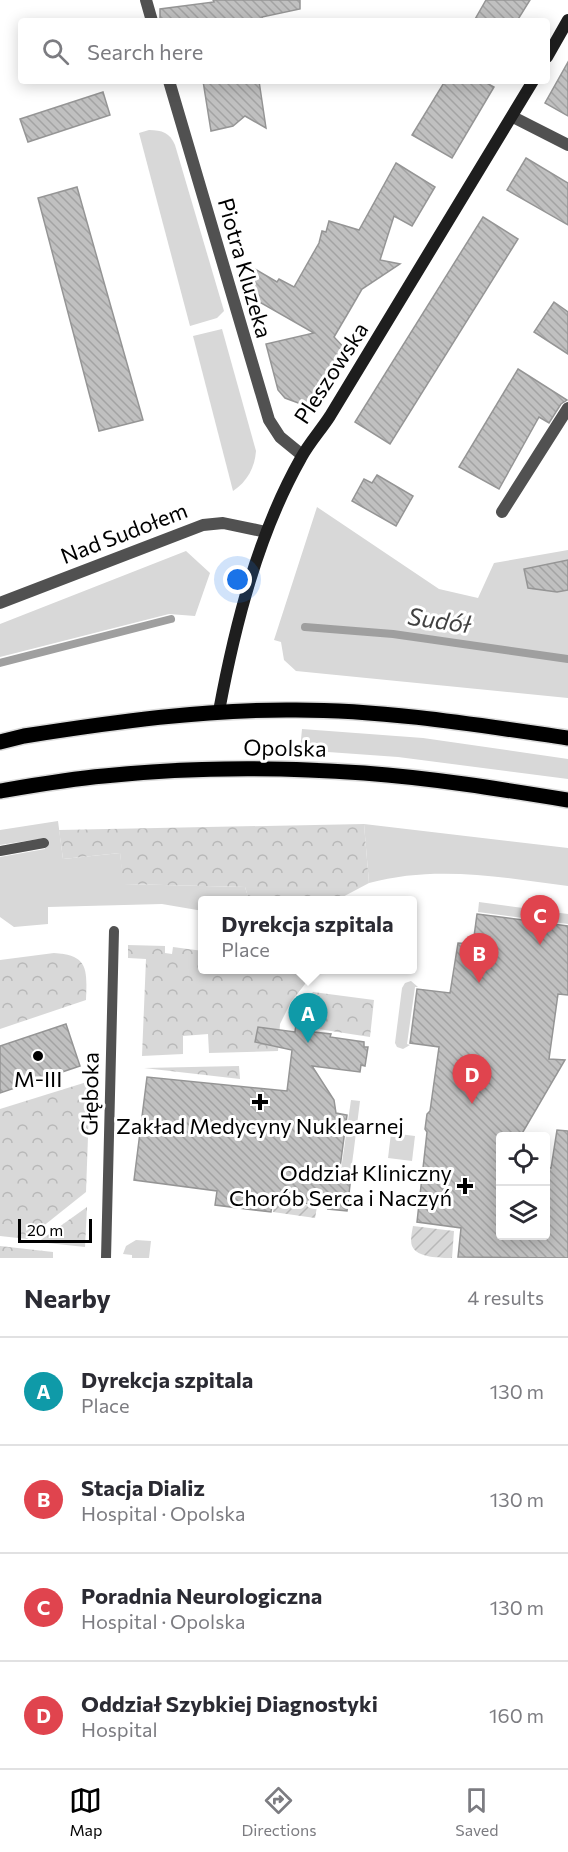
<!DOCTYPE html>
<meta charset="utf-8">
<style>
body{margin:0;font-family:Commissioner,sans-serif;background:#f7f7f7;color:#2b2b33}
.controls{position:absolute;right:18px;bottom:18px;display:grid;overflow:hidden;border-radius:6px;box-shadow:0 3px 15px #0003}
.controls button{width:54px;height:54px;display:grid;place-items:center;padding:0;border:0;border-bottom:2px solid #e1e1e2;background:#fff;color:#2b2b33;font:30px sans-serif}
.scale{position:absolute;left:18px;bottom:15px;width:74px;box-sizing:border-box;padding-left:6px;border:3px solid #000;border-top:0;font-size:16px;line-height:21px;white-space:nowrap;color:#000;-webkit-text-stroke:4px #fff;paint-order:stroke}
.you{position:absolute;left:238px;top:580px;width:21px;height:21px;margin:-15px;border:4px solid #fff;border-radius:50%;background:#1a73e8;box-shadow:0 0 0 9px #1a73e833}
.badge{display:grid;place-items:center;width:39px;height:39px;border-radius:50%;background:#000;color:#fff;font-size:20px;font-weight:700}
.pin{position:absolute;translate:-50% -50px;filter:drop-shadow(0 2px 3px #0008)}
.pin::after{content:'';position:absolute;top:32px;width:21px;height:18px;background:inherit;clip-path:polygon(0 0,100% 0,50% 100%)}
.popup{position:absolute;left:198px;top:896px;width:219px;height:78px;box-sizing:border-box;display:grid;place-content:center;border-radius:6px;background:#fff;filter:drop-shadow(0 2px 4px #0005);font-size:20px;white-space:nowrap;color:#7c7c81}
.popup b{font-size:22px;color:#2b2b33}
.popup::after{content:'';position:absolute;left:50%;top:100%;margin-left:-12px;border:12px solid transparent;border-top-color:#fff}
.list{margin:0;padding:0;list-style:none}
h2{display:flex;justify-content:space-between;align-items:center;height:78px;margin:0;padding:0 24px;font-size:26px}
h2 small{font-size:20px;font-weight:400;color:#7c7c81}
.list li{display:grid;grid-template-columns:39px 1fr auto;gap:18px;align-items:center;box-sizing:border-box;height:108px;padding:0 24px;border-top:2px solid #e1e1e2}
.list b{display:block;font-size:22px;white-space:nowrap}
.list p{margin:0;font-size:20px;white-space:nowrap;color:#7c7c81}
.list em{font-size:20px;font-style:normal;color:#7c7c81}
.icon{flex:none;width:33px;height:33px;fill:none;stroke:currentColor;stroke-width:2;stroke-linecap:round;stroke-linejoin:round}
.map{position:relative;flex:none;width:568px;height:1258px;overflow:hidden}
.search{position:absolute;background:#fff;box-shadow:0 3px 15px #0003;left:18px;right:18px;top:18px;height:66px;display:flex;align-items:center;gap:15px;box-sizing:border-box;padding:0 21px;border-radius:6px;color:#7c7c81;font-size:22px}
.sheet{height:510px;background:#fff}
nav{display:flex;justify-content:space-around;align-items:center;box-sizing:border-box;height:84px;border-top:2px solid #e1e1e2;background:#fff;font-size:16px;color:#7c7c81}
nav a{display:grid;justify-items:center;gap:3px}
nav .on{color:#000}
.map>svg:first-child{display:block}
.grass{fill:#d8d8d8}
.forest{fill:url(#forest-crowns)}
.garden{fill:url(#garden-furrows)}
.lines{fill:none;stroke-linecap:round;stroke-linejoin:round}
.stream{stroke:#9f9f9f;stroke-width:8}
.building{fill:url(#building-back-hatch);stroke:#959595;stroke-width:1.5}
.primary-casing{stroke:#dbdbdb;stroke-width:18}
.lane{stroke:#515151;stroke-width:10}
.street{stroke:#515151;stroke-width:12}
.secondary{stroke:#1e1e1e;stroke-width:12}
.primary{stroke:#000;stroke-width:15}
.poi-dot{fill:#000;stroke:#fff;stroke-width:2}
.labels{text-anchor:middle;stroke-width:6;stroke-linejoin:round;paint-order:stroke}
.street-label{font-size:22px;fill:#000;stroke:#fff}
.poi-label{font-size:22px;fill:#000;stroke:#fff}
.water-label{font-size:24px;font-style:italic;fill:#404040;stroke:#fff}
</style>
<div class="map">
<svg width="568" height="1258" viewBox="0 0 568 1258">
<defs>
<pattern id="forest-crowns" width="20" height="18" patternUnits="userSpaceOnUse" patternTransform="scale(1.5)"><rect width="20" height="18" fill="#d8d8d8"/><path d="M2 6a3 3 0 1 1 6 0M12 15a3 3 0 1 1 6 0" fill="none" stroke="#b8b8b8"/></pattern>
<pattern id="garden-furrows" width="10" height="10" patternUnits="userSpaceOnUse" patternTransform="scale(1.5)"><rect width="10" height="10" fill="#d8d8d8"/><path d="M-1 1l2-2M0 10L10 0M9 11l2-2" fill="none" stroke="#b8b8b8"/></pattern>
<pattern id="building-back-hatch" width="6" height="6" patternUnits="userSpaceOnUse" patternTransform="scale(1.5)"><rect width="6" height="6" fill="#c0c0c0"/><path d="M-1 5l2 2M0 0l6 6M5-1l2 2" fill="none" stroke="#a3a3a3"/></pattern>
</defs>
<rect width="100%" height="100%" fill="#fff"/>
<g class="grass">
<path d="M149,130C162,130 170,133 175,145L224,311L217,318L190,326L139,133Z"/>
<path d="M222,329L256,451C255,467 247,482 233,491L193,336Z"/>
<path d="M317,507L439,589L478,598L494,563L568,550V698L296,671L284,660L281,642L274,640Z"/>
<path d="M186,551L210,573L195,616L169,614L0,657V624Z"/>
<path d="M302,729L423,738L568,759V779L398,757L300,750Z"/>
<path d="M58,821L63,859L120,853L124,884L245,887L249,900H203V911L162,904L48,907V924L14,927L0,917V857L45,849V838L0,845V830Z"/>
<path d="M364,824L568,848V886C501,877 435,865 369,883Z"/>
<path d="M479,902L568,914V924L478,912Z"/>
<path d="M411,981L418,987H415L407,1044L410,1045L403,1049L397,1047L395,1043L402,988L405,983Z"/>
<path d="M351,1100L360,1101L351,1172L341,1170Z"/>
<path d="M391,1133L415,1136L412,1161L388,1158Z"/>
<path d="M136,1240L151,1241L149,1258H132V1255L123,1254L126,1246Z"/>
</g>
<g class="forest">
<path d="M364,824L369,883L337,900H249L245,887L123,884L120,853L63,859L59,830Z"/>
<path d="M128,945L165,946V953L172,954L173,947L203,951V970H308L305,984L291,1002L280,1024L278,1051L209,1053L208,1034L183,1036V1054L142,1056L146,959L128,958Z"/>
<path d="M54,953C89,955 87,970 86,1000L0,1029V960Z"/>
<path d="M313,992L374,1000L370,1037L318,1029L321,1008L303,1005Z"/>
<path d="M239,1066L240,1079L144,1068Z"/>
<path d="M90,1081L86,1192L27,1239L0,1236V1109Z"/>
<path d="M87,1207L85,1247L38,1242Z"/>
<path d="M0,1246L53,1252V1258H0Z"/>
</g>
<g class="garden">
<path d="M275,1200L317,1207L315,1218L273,1212Z"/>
<path d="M413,1226L454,1231L452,1258C440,1258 417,1258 412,1246C410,1240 412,1232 413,1226Z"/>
</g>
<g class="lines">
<g class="stream">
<path d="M305,627L393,634L568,659"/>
<path d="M0,663L171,619"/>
</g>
</g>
<g class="building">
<path d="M213,0H300V9L262,17L263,21H160V9L214,2Z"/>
<path d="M486,0H530L517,21H474Z"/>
<path d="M568,62V116L545,103Z"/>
<path d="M203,81H259L266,128L245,116L233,126L211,131Z"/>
<path d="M445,81H483L494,87L452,158L412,135Z"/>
<path d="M103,92L110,115L28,142L20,119Z"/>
<path d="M526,158L568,183V225L507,190Z"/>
<path d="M396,163L435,187L412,226L394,216L380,260L400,264L362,289L351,308L334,337L348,352L328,384L309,403L301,404L285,398L278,390L266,344L314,333L254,299L248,283L255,269L277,282L279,279L294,287L319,243L322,231L326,232L329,221L359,230Z"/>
<path d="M77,187L143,420L99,431L38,198Z"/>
<path d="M483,217L518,239L390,444L355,422Z"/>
<path d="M554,302L568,312V354L534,332Z"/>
<path d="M518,369L567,400L561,404L549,423L539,417L499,489L459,467Z"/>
<path d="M377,475L413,496L396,526L352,501L364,479L372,483Z"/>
<path d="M568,560V590L557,592L528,588L524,569Z"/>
<path d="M477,914L568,926V995L558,994L549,1059L565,1060L520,1137H501V1236H546V1167L551,1168L557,1130L568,1131V1258L458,1257L461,1228L417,1222L427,1132L425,1129L427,1114L430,1111L439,1047L410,1043L417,989L450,993L458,943L473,944Z"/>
<path d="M298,1008L317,1010L314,1032L331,1034L330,1037L364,1042V1047H368L365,1066L361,1065L360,1072L312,1066L334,1100L336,1113L347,1115L339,1175L351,1176L347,1211L328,1209L329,1207L273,1198L271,1212L215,1205L217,1191L134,1180L147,1077L287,1091L292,1050L255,1042L258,1027L295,1032Z"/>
<path d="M66,1024L80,1066L0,1093V1046Z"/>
</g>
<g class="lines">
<defs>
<g id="primary">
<path d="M0,742L24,736C114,722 204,709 296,710C387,710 478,725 568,738"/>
<path d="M0,791C35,785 69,779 104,776C190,767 278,767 364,773C432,778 500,789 568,800"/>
</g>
</defs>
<use href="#primary" class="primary-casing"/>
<g class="lane">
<path d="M0,851L44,843"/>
<path d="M106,1258L114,931"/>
</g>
<g class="street">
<path d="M146,0L152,21"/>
<path d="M169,81L269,420L280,437L302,455"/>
<path d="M513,117L568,145"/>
<path d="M502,512L568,408"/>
<path d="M0,603L203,525L223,523L266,532"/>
</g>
<g class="secondary">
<path d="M547,57L568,20"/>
<path d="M219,711C235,625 258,534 301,458C309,443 321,430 330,416L533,81"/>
</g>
<use href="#primary" class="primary"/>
</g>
<g class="poi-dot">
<circle cx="38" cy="1056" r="6"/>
<path d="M257 1093h6v6h6v6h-6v6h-6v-6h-6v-6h6z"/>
<path d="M462 1177h6v6h6v6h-6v6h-6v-6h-6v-6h6z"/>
</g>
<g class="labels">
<g class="street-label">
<text transform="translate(245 268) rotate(74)" y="8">Piotra Kluzeka</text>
<text transform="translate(331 373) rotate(-57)" y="8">Pleszowska</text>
<text transform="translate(124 533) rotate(-21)" y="8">Nad Sudołem</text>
<text transform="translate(285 748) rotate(1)" y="8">Opolska</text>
<text transform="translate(90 1094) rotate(-89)" y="8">Głęboka</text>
</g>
<g class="poi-label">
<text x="38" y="1087">M-III</text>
<text x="260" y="1134">Zakład Medycyny Nuklearnej</text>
<text x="452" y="1181" text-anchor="end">Oddział Kliniczny<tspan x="452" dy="25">Chorób Serca i Naczyń</tspan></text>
</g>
<g class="water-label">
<text transform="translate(439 621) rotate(8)" y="8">Sudół</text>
</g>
</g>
</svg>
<div class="controls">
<button><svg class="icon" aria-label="locate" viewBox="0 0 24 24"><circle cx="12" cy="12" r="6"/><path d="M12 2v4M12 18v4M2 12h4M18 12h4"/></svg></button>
<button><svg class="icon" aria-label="layers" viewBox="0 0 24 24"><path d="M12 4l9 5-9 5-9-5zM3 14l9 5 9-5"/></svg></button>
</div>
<div class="scale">20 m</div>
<div class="you"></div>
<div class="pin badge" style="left:308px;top:1043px;background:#0f9aa8">A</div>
<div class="popup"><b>Dyrekcja szpitala</b>Place</div>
<div class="pin badge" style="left:479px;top:983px;background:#e0444e">B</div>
<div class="pin badge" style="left:540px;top:945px;background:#e0444e">C</div>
<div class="pin badge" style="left:472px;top:1104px;background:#e0444e">D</div>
<div class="search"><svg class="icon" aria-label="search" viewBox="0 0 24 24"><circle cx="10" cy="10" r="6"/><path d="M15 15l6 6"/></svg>Search here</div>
</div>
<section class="sheet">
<h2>Nearby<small>4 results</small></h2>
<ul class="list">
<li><span class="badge" style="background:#0f9aa8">A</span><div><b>Dyrekcja szpitala</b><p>Place</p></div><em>130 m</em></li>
<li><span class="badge" style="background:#e0444e">B</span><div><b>Stacja Dializ</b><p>Hospital · Opolska</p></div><em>130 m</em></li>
<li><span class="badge" style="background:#e0444e">C</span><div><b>Poradnia Neurologiczna</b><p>Hospital · Opolska</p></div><em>130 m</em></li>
<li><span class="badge" style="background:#e0444e">D</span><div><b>Oddział Szybkiej Diagnostyki</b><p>Hospital</p></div><em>160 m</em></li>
</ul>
</section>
<nav>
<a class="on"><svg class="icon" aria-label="map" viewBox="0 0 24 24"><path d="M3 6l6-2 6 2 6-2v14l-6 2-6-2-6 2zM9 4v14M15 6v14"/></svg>Map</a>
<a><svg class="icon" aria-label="directions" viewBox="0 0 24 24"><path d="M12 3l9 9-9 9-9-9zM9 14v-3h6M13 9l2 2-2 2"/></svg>Directions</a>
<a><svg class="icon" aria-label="saved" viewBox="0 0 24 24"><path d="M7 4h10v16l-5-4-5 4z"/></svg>Saved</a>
</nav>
